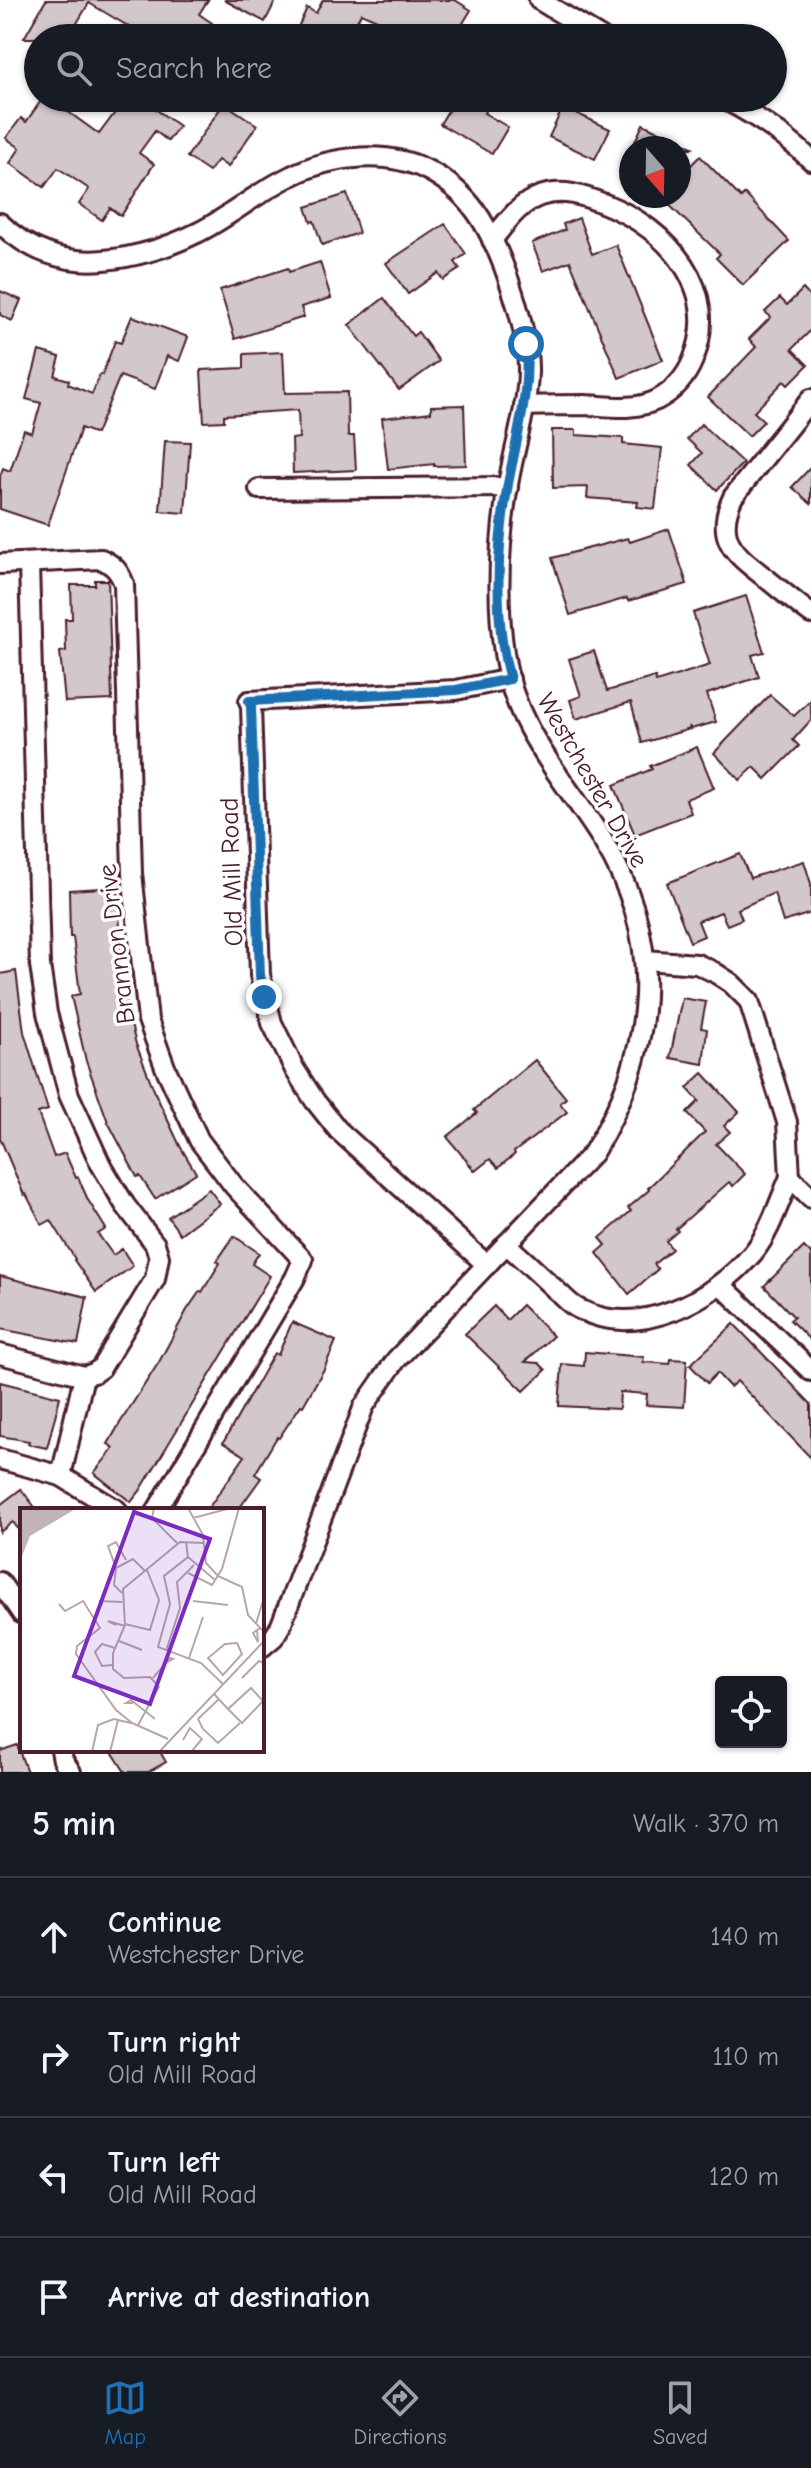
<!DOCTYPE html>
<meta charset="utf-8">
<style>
body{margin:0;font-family:"Comic Neue",sans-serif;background:#242831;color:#f1f3f6}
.controls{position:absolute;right:24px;bottom:24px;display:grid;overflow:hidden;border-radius:8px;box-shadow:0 2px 6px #0004}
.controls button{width:72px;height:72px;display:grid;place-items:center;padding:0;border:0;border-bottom:2px solid #363941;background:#171b24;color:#f1f3f6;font:40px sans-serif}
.compass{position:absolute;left:619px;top:136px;width:72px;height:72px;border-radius:50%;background:#171b24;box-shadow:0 2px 6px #0004;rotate:160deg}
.stop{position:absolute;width:24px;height:24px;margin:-18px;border:6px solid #1f6fb2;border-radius:50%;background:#fff}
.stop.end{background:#1f6fb2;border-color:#fff;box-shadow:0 2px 8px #0008}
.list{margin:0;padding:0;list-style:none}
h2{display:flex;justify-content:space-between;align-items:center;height:104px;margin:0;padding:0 32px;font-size:34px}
h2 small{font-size:26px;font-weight:400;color:#9ea1a6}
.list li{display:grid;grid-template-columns:52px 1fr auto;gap:24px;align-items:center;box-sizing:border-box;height:120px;padding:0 32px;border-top:2px solid #363941}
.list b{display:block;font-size:30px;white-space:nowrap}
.list p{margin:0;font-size:26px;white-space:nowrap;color:#9ea1a6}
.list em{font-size:26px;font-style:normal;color:#9ea1a6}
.icon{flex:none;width:44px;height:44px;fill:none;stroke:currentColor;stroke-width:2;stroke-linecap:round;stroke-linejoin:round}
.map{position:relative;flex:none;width:811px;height:1772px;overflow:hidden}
.search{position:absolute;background:#171b24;box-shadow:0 2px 6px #0004;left:24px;right:24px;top:24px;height:88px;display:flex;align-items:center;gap:20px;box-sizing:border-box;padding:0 28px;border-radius:44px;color:#9ea1a6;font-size:30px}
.sheet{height:584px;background:#171b24}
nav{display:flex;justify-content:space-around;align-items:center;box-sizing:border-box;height:112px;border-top:2px solid #363941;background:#171b24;font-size:22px;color:#9ea1a6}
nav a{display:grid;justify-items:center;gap:4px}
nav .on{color:#1f6fb2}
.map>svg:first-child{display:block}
.building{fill:#d2c7cb;stroke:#4a1f2b;stroke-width:2}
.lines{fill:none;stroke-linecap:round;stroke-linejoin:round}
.minor-casing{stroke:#4a1f2b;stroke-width:24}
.minor{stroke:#fff;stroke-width:18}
.route{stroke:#1f6fb2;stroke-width:10}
.labels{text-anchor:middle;stroke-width:7;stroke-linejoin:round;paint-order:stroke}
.street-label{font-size:26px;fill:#4a1f2b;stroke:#fff}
.inset-road{fill:none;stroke:#b7a5aa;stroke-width:2}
.view{fill:#7b2cbf;fill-opacity:0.15;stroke:#7b2cbf;stroke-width:4}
.inset-edge{fill:none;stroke:#4a1f2b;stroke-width:4}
</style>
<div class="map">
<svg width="811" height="1772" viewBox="0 0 811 1772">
<rect width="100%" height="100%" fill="#fff"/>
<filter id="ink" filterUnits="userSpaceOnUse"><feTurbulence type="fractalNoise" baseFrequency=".0125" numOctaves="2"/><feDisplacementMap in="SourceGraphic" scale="16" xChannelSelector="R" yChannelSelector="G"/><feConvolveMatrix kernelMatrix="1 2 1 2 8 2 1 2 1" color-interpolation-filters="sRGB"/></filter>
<g filter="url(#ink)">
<g class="building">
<path d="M46,0H208L199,14L212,23L203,38H148L89,3L68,38H24Z"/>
<path d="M224,0H276L265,22Z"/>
<path d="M323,0H455L471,10L454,38H416L392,24L391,26L361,13L349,38H293L307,8L316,13Z"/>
<path d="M43,98H49L99,134L126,98H140L179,126L168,141L155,131L139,153L154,164L121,216L110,208L102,220L79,204L89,189L58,168L44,187L10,163L20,148L6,138L21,118L26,122Z"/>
<path d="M456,98H493L484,113L508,127L492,154L440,124Z"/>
<path d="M224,103L257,125L228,167L218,160L209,172L187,157Z"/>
<path d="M563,107L610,129L595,159L549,137Z"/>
<path d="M643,124L694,148H632Z"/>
<path d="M700,156L741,198L745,194L789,241L743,285L716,258L720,254L660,196H679V177Z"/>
<path d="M347,194L359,233L322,245L314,221L311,222L306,207Z"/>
<path d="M579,218L592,254L616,245L663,360L619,378L570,261L543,271L532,243L565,230L563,224Z"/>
<path d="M445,224L466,254L455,262L460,269L443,280L438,273L408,294L386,263Z"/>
<path d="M320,262L331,298L301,307L304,317L235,339L220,290L288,268L289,272Z"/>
<path d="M803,289L811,298V330L792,349L808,365L788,385L784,381L754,412L764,421L749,436L708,397L756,347L749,339L771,317L765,312L780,298L787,305Z"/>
<path d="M0,291L21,300L12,321L0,315Z"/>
<path d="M384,298L413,336L418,332L439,361L399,390L349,325Z"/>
<path d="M132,316L188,337L179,361L167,356L155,389L120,376L96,434L81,428L48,525L0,509V476L3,468L10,471L24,430L32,433L41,403L26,399L39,351L60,357L55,376L69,380L68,384L92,394L100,374L102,375L115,341L121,343Z"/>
<path d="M283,352L285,393L347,392L348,436H354L356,470L293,473L292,439L299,438L298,410L224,415V421L204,422L201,370L244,368V354Z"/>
<path d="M464,405L466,465L434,466V464L388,469L382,418L431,412V406Z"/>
<path d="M701,424L743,463L717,490L691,465L702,453L687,439Z"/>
<path d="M552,430H576V435L623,438V444L662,448L655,509L637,507L638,502L587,498L588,487L553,488Z"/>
<path d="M165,441L190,442L185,513L160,511Z"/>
<path d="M811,467V504L792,487Z"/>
<path d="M669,529L687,584L628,601L627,598L570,615L552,558L628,538L630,542Z"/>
<path d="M95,580H108L112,700L65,702L60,652L66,651L65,619H72L71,585H95Z"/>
<path d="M746,596L764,652L752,655L759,677L707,694L716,722L691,729L689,726L690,729L642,743L631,702L576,719L570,700L581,696L569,659L594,651L607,691L655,677L656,682L710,665L693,613Z"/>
<path d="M770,695L794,716L811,700V720L793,740L799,746L766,779L754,767L740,780L714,753Z"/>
<path d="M697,747L714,788L686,799L691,813L635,835L614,785L652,769L650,766Z"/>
<path d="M740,854L750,878L804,861L811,884V913L783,922L774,893L738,909L742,919L727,925L721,912L698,921L704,936L690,942L667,883Z"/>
<path d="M118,887L122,971L127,1000L125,1001L136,1044L156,1095L180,1146L196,1173L155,1199L140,1176L137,1177L108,1122L86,1061L71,996L80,994L73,937H70L69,890Z"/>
<path d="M16,971L24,1032L48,1110L38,1113L54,1157L65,1153L76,1178L78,1177L88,1200L106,1229L98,1234L113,1255L122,1249L133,1266L96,1292L74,1260L75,1259L51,1220L42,1225L26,1194L24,1195L0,1138V974Z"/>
<path d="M682,998L706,1002L701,1028L707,1029L703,1064L670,1058Z"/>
<path d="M535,1060L566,1098L560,1103L567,1112L514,1152L515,1154L498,1168L490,1159L475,1171L447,1137L477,1113L474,1110Z"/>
<path d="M703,1073L739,1112L724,1126L730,1132L716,1144L745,1174L733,1186L729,1182L676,1229L678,1231L666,1241L672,1249L654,1264L658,1269L629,1294L597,1253L606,1245L600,1238L631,1211L628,1208L649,1190L648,1188L705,1132L687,1113L699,1101L687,1088Z"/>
<path d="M209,1189L220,1204L180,1234L168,1217Z"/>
<path d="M234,1236L259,1253L252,1264L270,1276L140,1491L131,1502L94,1473L114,1448L108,1444L120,1423L159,1362L187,1310L200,1291L202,1292L220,1263L217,1261Z"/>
<path d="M804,1247L811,1254V1341L790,1320L794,1317L764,1286Z"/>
<path d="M0,1276L87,1297L78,1344L0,1329Z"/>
<path d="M522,1305L553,1336L525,1362L539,1363L546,1370L524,1391L465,1334L494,1306L507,1320Z"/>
<path d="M292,1322L336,1341L324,1369L303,1406L301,1405L279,1438L277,1437L255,1474L261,1478L238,1510H207L245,1456L223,1443L274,1353L278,1355Z"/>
<path d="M734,1324L811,1404V1458L737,1381L730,1387L717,1373L707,1383L690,1365Z"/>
<path d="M585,1352L644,1357L643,1362L670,1364L671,1359L687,1360L684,1407L646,1405L647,1394L620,1392L619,1409L559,1406L562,1364L584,1366Z"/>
<path d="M0,1382L60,1397L47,1448L28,1444L29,1441L0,1436Z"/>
<path d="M21,1489L37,1510H22V1534L13,1522L0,1532V1505Z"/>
<path d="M17,1745L27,1772H0V1751Z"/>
<path d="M111,1750H159L166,1762L148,1772H125Z"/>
</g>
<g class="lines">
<defs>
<g id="minor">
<path d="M539,0L602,38"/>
<path d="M722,98C755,115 784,134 811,160"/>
<path d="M0,223C28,251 65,264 104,260C138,257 169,247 199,232C231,216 259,191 291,176C332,155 390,149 431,172C451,183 469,200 481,219C503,254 529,331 528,372C527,410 514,448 508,485C499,541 496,597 504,653C514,730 565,779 603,841C667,945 654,1053 593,1153L396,1360L364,1406L281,1625L274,1637L262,1647"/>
<path d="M492,240C506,223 518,204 540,196C563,188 584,196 605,204C668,229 722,290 693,360C686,377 674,391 657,400C634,411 610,406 585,405C565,405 545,405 524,406"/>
<path d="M811,399L733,497C713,539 736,555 767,579C782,591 796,603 811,614"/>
<path d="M259,489L508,487"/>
<path d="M0,564L101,559C114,565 119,571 124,584L132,873L148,1020L165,1067L199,1140L234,1186L303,1260L295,1278L157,1510"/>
<path d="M29,564L40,965L47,1013L69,1095L100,1163L125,1205L155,1244L159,1257L155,1279L101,1368L94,1373L84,1376L61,1476"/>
<path d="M645,960L697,964L714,972L731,983L749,1001L787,1122L790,1177L811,1198"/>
<path d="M506,1244C523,1259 539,1274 556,1290C563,1296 570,1305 579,1309C639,1340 713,1300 753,1253C770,1232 779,1202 790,1177"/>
<path d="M487,1265L338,1130L315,1101L295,1070L272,1023L260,975L251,707L249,701L456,690L510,679"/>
<path d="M720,1284L811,1371"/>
<path d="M0,1354L84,1376"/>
<path d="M0,1459L61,1476L117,1510"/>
<path d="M0,1582L22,1614"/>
<path d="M61,1750L63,1760L71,1772"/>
</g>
</defs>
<use href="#minor" class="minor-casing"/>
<use href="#minor" class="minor"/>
</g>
</g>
<g class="lines" filter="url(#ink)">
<path class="route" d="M264,997L260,975L251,707L249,701L456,690L510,679C493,619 497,544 508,484C517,436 530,392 526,344"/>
</g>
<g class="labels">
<g class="street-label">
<text transform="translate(593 780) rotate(60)" y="9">Westchester Drive</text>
<text transform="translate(231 872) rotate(-92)" y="9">Old Mill Road</text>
<text transform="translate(116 944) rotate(-97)" y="9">Brannon Drive</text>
</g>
</g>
<g transform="translate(20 1508)">
<rect width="244" height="244" fill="#fff"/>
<path d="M0,0H57L10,28L0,53Z" fill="#c1b3b6"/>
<path class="inset-road" d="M134,0L132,10L158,36M168,0L183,27L186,55L198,68L222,79L228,107L244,124M173,10L211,0M166,34L168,49L144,68L150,96L138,139L181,155L203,176M168,49L195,72M96,60L113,51L125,63M168,65L192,77L202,61L219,0M102,85L94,77L96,60L88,38L96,34L106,52M173,93L208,97M39,96L45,103L63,93L80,120L57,138L56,146L96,202L112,215L148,231M82,97L80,93L102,94M105,116L130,122L139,92L127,62M236,116L244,89M96,117L88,113L105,118M237,122L238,134L233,125L240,120M99,133L122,142M217,135L222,146L203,167L188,150L205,136ZM146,143L160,100L157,74L174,57M169,150L183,109M92,157L82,158L75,144L82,136L95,140M133,170L150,150L153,151L146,155M222,170L239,153L244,155M194,186L208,201L231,180L243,193L222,215L208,201M199,191L178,211L183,221L198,235L220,215M113,195H106L111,192L135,211M118,217L139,179L130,169L104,170L93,161V145L105,117L103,81L160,34L183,35M163,232L170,220L182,231L171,244M72,244L78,217L94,211L111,215M90,244L98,212M139,244L244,133"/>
<path class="view" d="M114,4L190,31L130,196L54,168Z"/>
<rect width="244" height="244" class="inset-edge"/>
</g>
</svg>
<div class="controls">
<button><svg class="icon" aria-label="locate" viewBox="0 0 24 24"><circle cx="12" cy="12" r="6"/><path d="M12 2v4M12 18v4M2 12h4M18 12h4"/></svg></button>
</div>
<svg class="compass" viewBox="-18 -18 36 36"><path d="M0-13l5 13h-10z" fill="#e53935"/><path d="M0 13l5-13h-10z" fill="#9ea1a6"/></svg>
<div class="stop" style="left:526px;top:344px"></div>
<div class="stop end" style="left:264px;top:997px"></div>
<div class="search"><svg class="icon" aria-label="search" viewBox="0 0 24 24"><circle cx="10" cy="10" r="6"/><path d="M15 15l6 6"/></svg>Search here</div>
</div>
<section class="sheet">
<h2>5 min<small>Walk · 370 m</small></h2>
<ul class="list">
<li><svg class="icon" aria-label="ahead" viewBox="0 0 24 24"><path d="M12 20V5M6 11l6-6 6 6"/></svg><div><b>Continue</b><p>Westchester Drive</p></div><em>140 m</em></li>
<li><svg class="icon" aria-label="right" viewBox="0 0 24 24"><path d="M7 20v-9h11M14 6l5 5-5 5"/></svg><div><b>Turn right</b><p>Old Mill Road</p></div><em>110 m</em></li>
<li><svg class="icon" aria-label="left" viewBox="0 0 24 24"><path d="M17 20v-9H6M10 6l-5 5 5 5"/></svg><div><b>Turn left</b><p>Old Mill Road</p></div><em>120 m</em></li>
<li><svg class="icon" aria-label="arrive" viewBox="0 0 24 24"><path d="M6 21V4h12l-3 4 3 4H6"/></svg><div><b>Arrive at destination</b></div></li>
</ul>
</section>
<nav>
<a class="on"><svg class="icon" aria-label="map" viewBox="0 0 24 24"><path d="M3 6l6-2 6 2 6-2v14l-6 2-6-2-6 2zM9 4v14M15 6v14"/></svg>Map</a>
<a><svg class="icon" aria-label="directions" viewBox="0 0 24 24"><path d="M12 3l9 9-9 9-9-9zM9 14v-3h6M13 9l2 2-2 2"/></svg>Directions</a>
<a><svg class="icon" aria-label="saved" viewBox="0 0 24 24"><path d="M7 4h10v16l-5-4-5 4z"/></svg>Saved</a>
</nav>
